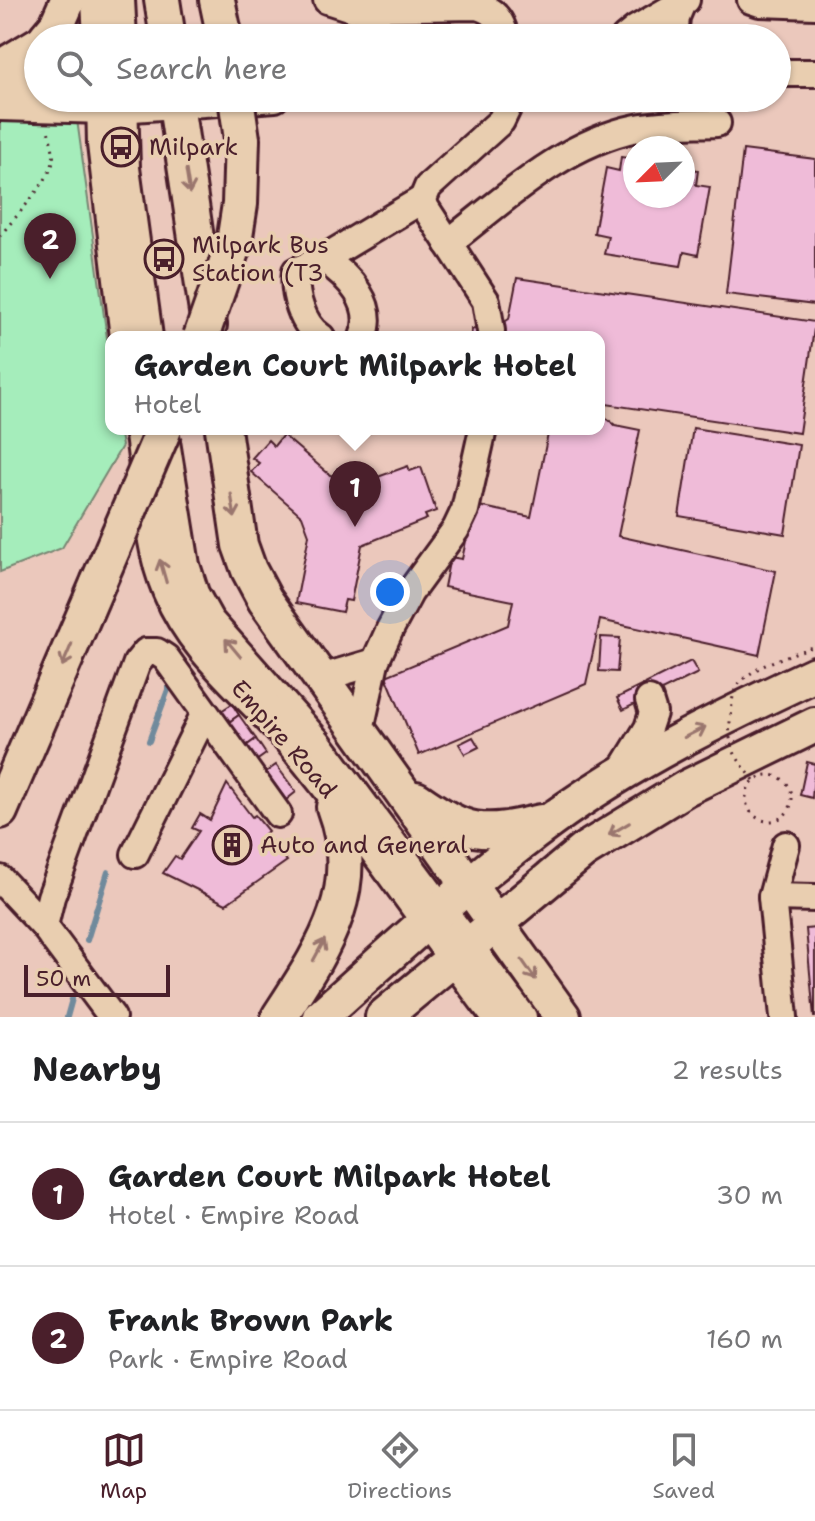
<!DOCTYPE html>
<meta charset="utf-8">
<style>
body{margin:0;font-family:"Shantell Sans",sans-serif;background:#f6f6f6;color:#202124}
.compass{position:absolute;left:623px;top:136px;width:72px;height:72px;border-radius:50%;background:#fff;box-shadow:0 2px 6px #0004;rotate:246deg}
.scale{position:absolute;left:24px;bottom:20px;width:146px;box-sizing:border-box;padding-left:8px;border:4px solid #4a1f2b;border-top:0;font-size:22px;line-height:28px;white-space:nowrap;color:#4a1f2b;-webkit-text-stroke:6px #e9ceb0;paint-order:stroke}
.you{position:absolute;left:390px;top:592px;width:28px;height:28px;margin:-20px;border:6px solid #fff;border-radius:50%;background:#1a73e8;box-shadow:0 0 0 12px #1a73e833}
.badge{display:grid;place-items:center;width:52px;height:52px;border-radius:50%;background:#4a1f2b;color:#fff;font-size:26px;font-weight:700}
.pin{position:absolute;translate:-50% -66px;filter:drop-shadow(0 2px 4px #0008)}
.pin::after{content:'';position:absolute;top:42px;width:28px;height:24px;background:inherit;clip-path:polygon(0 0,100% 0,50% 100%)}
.popup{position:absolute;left:105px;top:331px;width:500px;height:104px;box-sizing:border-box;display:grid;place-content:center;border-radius:16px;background:#fff;filter:drop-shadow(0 2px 6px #0005);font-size:26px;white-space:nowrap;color:#757577}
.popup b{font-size:30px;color:#202124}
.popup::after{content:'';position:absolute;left:50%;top:100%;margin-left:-16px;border:16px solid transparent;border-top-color:#fff}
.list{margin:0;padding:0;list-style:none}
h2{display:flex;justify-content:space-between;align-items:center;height:104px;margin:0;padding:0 32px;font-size:34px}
h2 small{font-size:26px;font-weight:400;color:#757577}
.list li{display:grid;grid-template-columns:52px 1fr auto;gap:24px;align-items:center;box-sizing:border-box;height:144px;padding:0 32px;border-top:2px solid #e0e0e0}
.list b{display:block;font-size:30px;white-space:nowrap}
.list p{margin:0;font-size:26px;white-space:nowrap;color:#757577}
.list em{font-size:26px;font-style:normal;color:#757577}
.icon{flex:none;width:44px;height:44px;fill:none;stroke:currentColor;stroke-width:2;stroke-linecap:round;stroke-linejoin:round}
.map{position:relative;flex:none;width:815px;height:1017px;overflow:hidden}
.search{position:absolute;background:#fff;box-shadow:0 2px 6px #0004;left:24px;right:24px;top:24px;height:88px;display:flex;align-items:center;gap:20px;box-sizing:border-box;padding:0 28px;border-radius:44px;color:#757577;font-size:30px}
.sheet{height:392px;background:#fff}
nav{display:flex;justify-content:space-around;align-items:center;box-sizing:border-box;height:112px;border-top:2px solid #e0e0e0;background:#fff;font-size:22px;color:#757577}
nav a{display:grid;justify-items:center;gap:4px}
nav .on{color:#4a1f2b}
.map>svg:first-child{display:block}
.green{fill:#a5edbb;stroke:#788673;stroke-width:2}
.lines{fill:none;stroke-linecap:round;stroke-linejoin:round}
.stream{stroke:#6f8a9c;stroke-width:6}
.building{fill:#efbbd8;stroke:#4a1f2b;stroke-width:2}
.minor-casing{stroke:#4a1f2b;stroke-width:32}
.major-casing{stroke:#4a1f2b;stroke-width:40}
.path{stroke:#4a1f2b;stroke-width:3;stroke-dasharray:2 6;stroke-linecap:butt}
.minor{stroke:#e9ceb0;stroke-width:26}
.major{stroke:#e9ceb0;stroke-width:34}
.major-bridge-casing{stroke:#4a1f2b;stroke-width:40;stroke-linecap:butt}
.path-bridge{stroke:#4a1f2b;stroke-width:3;stroke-dasharray:2 6;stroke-linecap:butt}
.major-bridge{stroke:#e9ceb0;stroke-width:34}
.oneway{stroke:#9a766e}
.labels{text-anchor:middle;stroke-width:7;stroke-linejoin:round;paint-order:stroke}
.poi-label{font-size:24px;fill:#4a1f2b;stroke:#e9ceb0;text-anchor:start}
.street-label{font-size:24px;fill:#4a1f2b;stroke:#e9ceb0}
</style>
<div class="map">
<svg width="815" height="1017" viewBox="0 0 815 1017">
<rect width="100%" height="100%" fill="#ebc8bc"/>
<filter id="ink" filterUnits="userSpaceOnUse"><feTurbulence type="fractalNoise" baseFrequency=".0125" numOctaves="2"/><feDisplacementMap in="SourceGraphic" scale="16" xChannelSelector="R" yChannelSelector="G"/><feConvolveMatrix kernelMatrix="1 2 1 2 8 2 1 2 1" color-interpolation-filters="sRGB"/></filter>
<g filter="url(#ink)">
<path class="green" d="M75,105L111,367V429H119L122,446L62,548L0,572V111Z"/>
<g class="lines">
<g class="stream">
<path d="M149,741L172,679"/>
<path d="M87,940L108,872"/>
<path d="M67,1017L72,999"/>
</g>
</g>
<g class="building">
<path d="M743,150L815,159V305L726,294Z"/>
<path d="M621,157L635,159V196H683V167L698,170L696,185L710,187L698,255L684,252L681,266L604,254L608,236L594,233L606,168L619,171Z"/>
<path d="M517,278L815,322L799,433L599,403V337H471L472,329L491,331L509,319Z"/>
<path d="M599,412L615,425L640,430L618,536L776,571L759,655L600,620L586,684L419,755L386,676L508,625L513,601L444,587L450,557L462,559L474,505L531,517L549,429H599Z"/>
<path d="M693,428L799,445L785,534L679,516Z"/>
<path d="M283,435L330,475L364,482L408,466L410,471L421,467L436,511L425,515L427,519L362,545L351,601L345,600L342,612L296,603L309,535L302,516L251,472L259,463L252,458L268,440L274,446Z"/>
<path d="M601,637L620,638L617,672L599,671Z"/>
<path d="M691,661L698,673L623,710L617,698Z"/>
<path d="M232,704L239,715L229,722L221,711Z"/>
<path d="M239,715L256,739L246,746L229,722Z"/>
<path d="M473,737L479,747L465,754L459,744Z"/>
<path d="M256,739L266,754L256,761L246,746Z"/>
<path d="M807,762L815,764L812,798L800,795Z"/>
<path d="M276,765L296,792L286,800L266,772Z"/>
<path d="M227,784L252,817L255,815L268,831L265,834L287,861L226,904L163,873L175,856L180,859L199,831L192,828L200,814L210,820Z"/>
<path d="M815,928V1017H814L806,929Z"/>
</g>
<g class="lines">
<defs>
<g id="minor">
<path d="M121,0L123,38"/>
<path d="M327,0L352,8L477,6C494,10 502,21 505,38"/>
<path d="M751,0L760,3L815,5"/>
<path d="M625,38L636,29L686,0"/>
<path d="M674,38L676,17L682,3"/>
<path d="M777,73H815"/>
<path d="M0,84L38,83"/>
<path d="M124,98L126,168L149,337"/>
<path d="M0,107L104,110L275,98"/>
<path d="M448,243C506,198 563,143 637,128C663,123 691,124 717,123"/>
<path d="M491,331L486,301L425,207L423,199L428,187L501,121L512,98"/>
<path d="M321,337C302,325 293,293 296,271L323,259"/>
<path d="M363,337C377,305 348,275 323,259L423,199"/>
<path d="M164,429L186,565L195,593L210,620L317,741L523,1017"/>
<path d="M321,678L375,662"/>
<path d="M360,730L375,662L390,629L410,592L456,529L465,510L483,429"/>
<path d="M621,772L648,728L653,713L649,700"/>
<path d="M135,854L205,713"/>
<path d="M0,879L44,926L112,1017"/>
<path d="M772,897L815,898"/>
<path d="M44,926L51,897L137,663L146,652H157L166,658L278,814"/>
<path d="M784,1017L772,897L786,845"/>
</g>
<g id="major">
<path d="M99,0L101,38"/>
<path d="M162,0L168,38"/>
<path d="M217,0L225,38"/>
<path d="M46,38L57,25L68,0"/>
<path d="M0,68L38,45"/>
<path d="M104,98L105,144L128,337"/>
<path d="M175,98L209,325"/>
<path d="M234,243L240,204L242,139"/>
<path d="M142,429C151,481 149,541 170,590C196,653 250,690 292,740C366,828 430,926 500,1017"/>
<path d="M223,429L240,545L249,570L265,600L563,1017"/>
<path d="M416,799C468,835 481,836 541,822"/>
<path d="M0,811L98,583"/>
<path d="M279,1017C323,949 365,890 334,807"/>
<path d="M320,1017C395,950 469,880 550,821C632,761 723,717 815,674"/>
<path d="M383,1017L583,851L686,788L815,725"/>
</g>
</defs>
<use href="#minor" class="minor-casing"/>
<use href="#major" class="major-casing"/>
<g class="path">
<path d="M0,236C14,218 49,182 53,162C55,152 50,139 48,130"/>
<circle cx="769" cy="798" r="23"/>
</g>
<use href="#minor" class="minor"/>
<use href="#major" class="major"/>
<defs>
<g id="major-bridge">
<path d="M236,98L242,139"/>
<path d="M201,337L234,243"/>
<path d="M98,583L164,429"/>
</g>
</defs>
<use href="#major-bridge" class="major-bridge-casing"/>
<path class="path-bridge" d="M754,780C734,755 726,747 731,714C732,707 732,696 735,690C746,667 793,654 815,646"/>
<use href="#major-bridge" class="major-bridge"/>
</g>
<defs><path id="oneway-shaft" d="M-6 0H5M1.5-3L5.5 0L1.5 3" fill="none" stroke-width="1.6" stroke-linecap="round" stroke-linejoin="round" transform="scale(2)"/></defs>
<g class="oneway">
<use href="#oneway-shaft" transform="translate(188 182) rotate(81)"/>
<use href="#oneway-shaft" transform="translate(233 506) rotate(81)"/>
<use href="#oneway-shaft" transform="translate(163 571) rotate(-106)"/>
<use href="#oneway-shaft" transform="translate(233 648) rotate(-130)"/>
<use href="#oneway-shaft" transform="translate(67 655) rotate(113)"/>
<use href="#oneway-shaft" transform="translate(695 732) rotate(-27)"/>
<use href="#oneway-shaft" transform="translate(619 829) rotate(149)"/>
<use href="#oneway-shaft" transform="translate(319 950) rotate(-62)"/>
<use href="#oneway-shaft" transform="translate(529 970) rotate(55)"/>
</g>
</g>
<defs>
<symbol id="bus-ring" viewBox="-11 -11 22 22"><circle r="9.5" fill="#e9ceb0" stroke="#4a1f2b" stroke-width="1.5"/><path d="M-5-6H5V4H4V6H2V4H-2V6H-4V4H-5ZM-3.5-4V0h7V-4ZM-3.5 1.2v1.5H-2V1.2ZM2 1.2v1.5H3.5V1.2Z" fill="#4a1f2b"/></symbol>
<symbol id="building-ring" viewBox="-11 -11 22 22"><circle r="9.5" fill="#e9ceb0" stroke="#4a1f2b" stroke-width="1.5"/><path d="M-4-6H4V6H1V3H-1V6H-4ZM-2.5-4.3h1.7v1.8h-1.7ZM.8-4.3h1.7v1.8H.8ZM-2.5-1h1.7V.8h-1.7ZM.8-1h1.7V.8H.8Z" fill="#4a1f2b"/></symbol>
</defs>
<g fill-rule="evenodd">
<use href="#bus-ring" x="99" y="125" width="44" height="44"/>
<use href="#bus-ring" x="142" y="237" width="44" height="44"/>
<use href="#building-ring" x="210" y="823" width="44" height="44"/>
</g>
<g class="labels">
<g class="poi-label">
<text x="149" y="155">Milpark</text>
<text x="192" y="253">Milpark Bus<tspan x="192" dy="28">Station (T3</tspan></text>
<text x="260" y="853">Auto and General</text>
</g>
<g class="street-label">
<text transform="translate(284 739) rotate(49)" y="8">Empire Road</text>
</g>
</g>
</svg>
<svg class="compass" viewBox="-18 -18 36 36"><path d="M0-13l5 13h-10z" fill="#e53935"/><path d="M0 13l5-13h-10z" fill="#757577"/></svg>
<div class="scale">50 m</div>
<div class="you"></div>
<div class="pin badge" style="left:355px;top:527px">1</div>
<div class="popup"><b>Garden Court Milpark Hotel</b>Hotel</div>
<div class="pin badge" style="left:50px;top:279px">2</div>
<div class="search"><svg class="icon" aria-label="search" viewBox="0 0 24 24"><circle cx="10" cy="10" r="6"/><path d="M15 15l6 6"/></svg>Search here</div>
</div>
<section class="sheet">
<h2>Nearby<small>2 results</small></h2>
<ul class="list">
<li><span class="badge">1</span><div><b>Garden Court Milpark Hotel</b><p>Hotel · Empire Road</p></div><em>30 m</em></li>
<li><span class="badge">2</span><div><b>Frank Brown Park</b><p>Park · Empire Road</p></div><em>160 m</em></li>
</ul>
</section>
<nav>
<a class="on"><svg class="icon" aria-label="map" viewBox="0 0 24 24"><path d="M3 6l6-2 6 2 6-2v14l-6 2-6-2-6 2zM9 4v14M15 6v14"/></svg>Map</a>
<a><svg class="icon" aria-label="directions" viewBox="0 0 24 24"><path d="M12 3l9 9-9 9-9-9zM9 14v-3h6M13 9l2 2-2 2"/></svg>Directions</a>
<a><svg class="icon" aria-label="saved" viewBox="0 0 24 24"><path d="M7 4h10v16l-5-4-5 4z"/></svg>Saved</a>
</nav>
